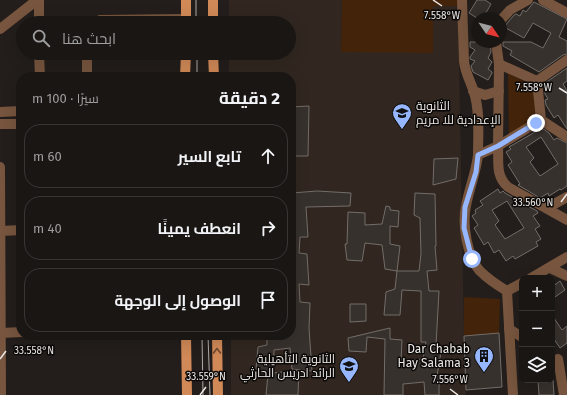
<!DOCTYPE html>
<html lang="ar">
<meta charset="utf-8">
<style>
body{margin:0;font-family:"Fira Sans",Cairo,sans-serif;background:#231f1d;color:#f1f3f6;direction:rtl}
.controls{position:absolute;right:12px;bottom:12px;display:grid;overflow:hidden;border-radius:8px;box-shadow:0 4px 16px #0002}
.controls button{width:36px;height:36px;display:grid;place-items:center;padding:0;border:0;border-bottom:1px solid #383534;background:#1a1614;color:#f1f3f6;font:20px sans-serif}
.compass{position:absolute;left:471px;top:12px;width:36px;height:36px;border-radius:50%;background:#1a1614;box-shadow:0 4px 16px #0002;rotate:125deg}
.stop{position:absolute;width:12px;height:12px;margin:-9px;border:3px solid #96b6fd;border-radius:50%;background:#fff}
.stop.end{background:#96b6fd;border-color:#fff;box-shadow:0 1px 4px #0008}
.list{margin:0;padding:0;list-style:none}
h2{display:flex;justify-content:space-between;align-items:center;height:52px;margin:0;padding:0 16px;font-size:17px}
h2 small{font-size:13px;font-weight:400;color:#9f9fa0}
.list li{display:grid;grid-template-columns:26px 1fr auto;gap:12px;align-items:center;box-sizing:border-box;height:64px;margin:0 8px 8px;padding:0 8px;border:1px solid #383534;border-radius:16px}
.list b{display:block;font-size:15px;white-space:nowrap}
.list em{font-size:13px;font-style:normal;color:#9f9fa0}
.icon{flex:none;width:22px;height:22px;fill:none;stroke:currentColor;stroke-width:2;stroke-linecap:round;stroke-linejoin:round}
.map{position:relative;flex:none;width:567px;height:395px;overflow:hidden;direction:ltr}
.search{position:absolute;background:#1a1614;box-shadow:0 4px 16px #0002;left:16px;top:16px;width:280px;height:44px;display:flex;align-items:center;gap:10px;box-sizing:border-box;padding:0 14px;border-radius:22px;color:#9f9fa0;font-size:15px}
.panel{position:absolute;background:#1a1614;box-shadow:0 4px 16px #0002;left:16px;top:72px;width:280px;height:268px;border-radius:16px;direction:rtl}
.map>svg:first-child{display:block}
.built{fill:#312720}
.green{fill:#43230a}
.building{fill:#37312d;stroke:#736d69;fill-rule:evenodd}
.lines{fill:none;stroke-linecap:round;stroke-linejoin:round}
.minor{stroke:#77553e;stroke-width:10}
.primary{stroke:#d08957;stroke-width:10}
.tram{stroke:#afaaa8;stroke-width:1}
.oneway{stroke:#6e492f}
.route{stroke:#96b6fd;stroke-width:5}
.ticks{fill:none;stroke:#ede9e7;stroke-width:1.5}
.labels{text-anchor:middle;stroke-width:3;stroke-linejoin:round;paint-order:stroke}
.poi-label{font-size:12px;fill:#ede9e7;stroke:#0b0907;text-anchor:end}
.ticks-label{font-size:10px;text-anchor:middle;fill:#ede9e7;stroke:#0b0907;stroke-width:3;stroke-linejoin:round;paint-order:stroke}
</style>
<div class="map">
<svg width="567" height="395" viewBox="0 0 567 395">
<rect width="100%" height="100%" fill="#231e1b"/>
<path class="built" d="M229,0H342L341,52L433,6H458L464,336L466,395H231V335H291V77H229V53H289V23H229Z"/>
<g class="green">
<path d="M342,0H458V6H433V53L341,52Z"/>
<path d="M508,73L535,87L536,121L509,135Z"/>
<path d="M464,297L500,299L499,333L464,336Z"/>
</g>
<g class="building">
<path d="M477,0H485L491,4L483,18H477L469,13Z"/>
<path d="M534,2L567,19L559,37L567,41V54L563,55L539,72L510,55L512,51L503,46V42H531L543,48L551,33L533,23L524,38L504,27L514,15L516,14L520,16L523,10L526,12Z"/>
<path d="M470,42H490L491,52L488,58L492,62L488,69L492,72V73L488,80L473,72L471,66L475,61L470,59V57L475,50L470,47Z"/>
<path d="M567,68V81L563,84L567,91V129L558,115L554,118L546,105L545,100L548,99L545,94L544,87L547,86L545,83Z"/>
<path d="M309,106L308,156H291V107Z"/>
<path d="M542,128L549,133L554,140L557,138L567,143V186L561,190L560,189L549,196L548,193L540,198L518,185L520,184L508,165L512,162L506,152L511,149L509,147ZM541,137L558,164L540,176L530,162L534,158L526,147Z"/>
<path d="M458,158L456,179L433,185L434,159Z"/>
<path d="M498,189L500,193L503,191L505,193L537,211L538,213L533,216L540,226L535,229L541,239L536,242L538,246L515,259L513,256L506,261L499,250L494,253L488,242L484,245L474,228L478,225L472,216L476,213L475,210L483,205L480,201ZM507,201L524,228L505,239L495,225L499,221L492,210Z"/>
<path d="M317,191L351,193L350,206L306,207L308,237H300L299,253L307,254L309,285L299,284L300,302L310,303L309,328L312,371L299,370L298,395H266L268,374L256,369L258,347L267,345V335H291V329H293L294,305H291V202L292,193ZM290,348L292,369L299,370L273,373L274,350Z"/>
<path d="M415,193L435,194L436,246H435L437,270L427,271L429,291H439L436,345L442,346L437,376H439V395H425L424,382L403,384V395H384L385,339L367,337L366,352L349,351L348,338L390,328V339L402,340L401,361L423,359L426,342H421V291L402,290L400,315H384L386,292L395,289L397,271H419L421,254L420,218L414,215Z"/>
<path d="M386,206L390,207V210L399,211L398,227L390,226V244L400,246L397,271L385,269L382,245L365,243L362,261L347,260L345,244H347L348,212L365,213V225L382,224Z"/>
<path d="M560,281L565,290L552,299V287Z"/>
<path d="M350,304H366V321L350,322Z"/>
<path d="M552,315L562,330L567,326V343L560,348L552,336Z"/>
<path d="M499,333L502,387L466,390L464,336Z"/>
<path d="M538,380H553L554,395H539Z"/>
</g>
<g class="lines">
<g class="minor">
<path d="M39,0V23"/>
<path d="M462,0L464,61C465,74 472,83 475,96C480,114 478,136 478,155"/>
<path d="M543,0L567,13"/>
<path d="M501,20L510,10L528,0"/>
<path d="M93,23L100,20L186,19"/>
<path d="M0,29L37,0"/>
<path d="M496,42L499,64L498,146L478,155C476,173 469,189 466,206C462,224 467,257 480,271C488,279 497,285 507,291"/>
<path d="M39,53L40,77"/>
<path d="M499,64L537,81L541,120L567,137"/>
<path d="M87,77V53"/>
<path d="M537,81L567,60"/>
<path d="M473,91L485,95L499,91"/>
<path d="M0,112L21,111"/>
<path d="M541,120L498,146C499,161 495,176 508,187L567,220"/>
<path d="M0,124H21"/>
<path d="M0,167L1,395"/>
<path d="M547,208L567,197"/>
<path d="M1,231L21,230"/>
<path d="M550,268L567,276"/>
<path d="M531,278L567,257"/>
<path d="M507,291L513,395"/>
<path d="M507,291L522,283"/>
<path d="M509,329L522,337"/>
<path d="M2,333L21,332"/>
<path d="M558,359L564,395"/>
</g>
<g class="primary">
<path d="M186,0V23"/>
<path d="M213,0V23"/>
<path d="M213,53L214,77"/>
<path d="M185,77L186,53"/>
<path d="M186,335L187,395"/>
<path d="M217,335L218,395"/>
</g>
<g class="tram">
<path d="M196,0V23"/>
<path d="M197,53V77"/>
<path d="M202,335L203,395"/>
<path d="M208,335L210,395"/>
</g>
</g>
<defs><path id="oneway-chevron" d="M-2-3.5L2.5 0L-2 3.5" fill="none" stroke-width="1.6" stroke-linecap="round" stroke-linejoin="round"/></defs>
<use class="oneway" href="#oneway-chevron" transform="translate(217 351) rotate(-91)"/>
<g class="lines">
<path class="route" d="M472,259L464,228L465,207L476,172L478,155L498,146L536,123"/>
</g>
<path class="ticks" d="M433,0L442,6M559,88L567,93M561,202L567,194M0,359L6,351M450,389L458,395M200,395L206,387"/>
<defs>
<symbol id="school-pin" viewBox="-11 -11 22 30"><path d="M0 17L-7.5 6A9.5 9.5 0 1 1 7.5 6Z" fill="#96b6fd" stroke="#0b0907"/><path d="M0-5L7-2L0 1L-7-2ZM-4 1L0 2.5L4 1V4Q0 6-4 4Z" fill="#111"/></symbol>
<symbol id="building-pin" viewBox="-11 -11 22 30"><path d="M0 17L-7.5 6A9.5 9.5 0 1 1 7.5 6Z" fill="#96b6fd" stroke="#0b0907"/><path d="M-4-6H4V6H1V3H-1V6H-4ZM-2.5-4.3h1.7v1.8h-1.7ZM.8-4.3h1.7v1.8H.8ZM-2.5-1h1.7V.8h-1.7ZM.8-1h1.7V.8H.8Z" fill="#111"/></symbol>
</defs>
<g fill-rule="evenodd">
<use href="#school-pin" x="391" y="102" width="22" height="30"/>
<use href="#building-pin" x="473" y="345" width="22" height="30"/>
<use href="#school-pin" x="338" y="355" width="22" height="30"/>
</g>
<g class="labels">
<g class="poi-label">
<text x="416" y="110" text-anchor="start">الثانوية<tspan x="416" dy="14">الإعدادية للا مريم</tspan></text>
<text x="470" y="353">Dar Chabab<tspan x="470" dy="14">Hay Salama 3</tspan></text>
<text x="335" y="363">الثانوية التأهيلية<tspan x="335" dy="14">الرائد ادريس الحارثي</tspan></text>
</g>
</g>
<g class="ticks-label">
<text x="442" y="19">7.558°W</text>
<text x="534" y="91">7.558°W</text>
<text x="533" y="206">33.560°N</text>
<text x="34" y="354">33.558°N</text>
<text x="206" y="380">33.559°N</text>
<text x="450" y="383">7.556°W</text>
</g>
</svg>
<div class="controls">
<button>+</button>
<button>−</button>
<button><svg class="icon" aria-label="layers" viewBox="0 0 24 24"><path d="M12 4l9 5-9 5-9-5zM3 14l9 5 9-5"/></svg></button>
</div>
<svg class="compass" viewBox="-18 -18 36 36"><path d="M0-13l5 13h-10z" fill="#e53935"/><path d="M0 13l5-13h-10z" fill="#9f9fa0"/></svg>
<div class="stop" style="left:472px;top:259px"></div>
<div class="stop end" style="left:536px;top:123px"></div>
<div class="search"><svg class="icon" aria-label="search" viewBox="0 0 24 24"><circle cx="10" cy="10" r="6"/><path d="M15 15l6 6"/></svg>ابحث هنا</div>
<section class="panel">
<h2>2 دقيقة<small>سيرًا · 100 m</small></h2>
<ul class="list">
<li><svg class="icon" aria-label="ahead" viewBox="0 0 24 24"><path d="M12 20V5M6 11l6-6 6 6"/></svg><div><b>تابع السير</b></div><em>60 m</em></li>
<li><svg class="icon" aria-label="right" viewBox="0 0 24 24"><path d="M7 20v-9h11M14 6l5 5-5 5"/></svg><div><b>انعطف يمينًا</b></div><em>40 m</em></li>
<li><svg class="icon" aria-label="arrive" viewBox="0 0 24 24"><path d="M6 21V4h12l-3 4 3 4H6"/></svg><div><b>الوصول إلى الوجهة</b></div></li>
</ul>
</section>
</div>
